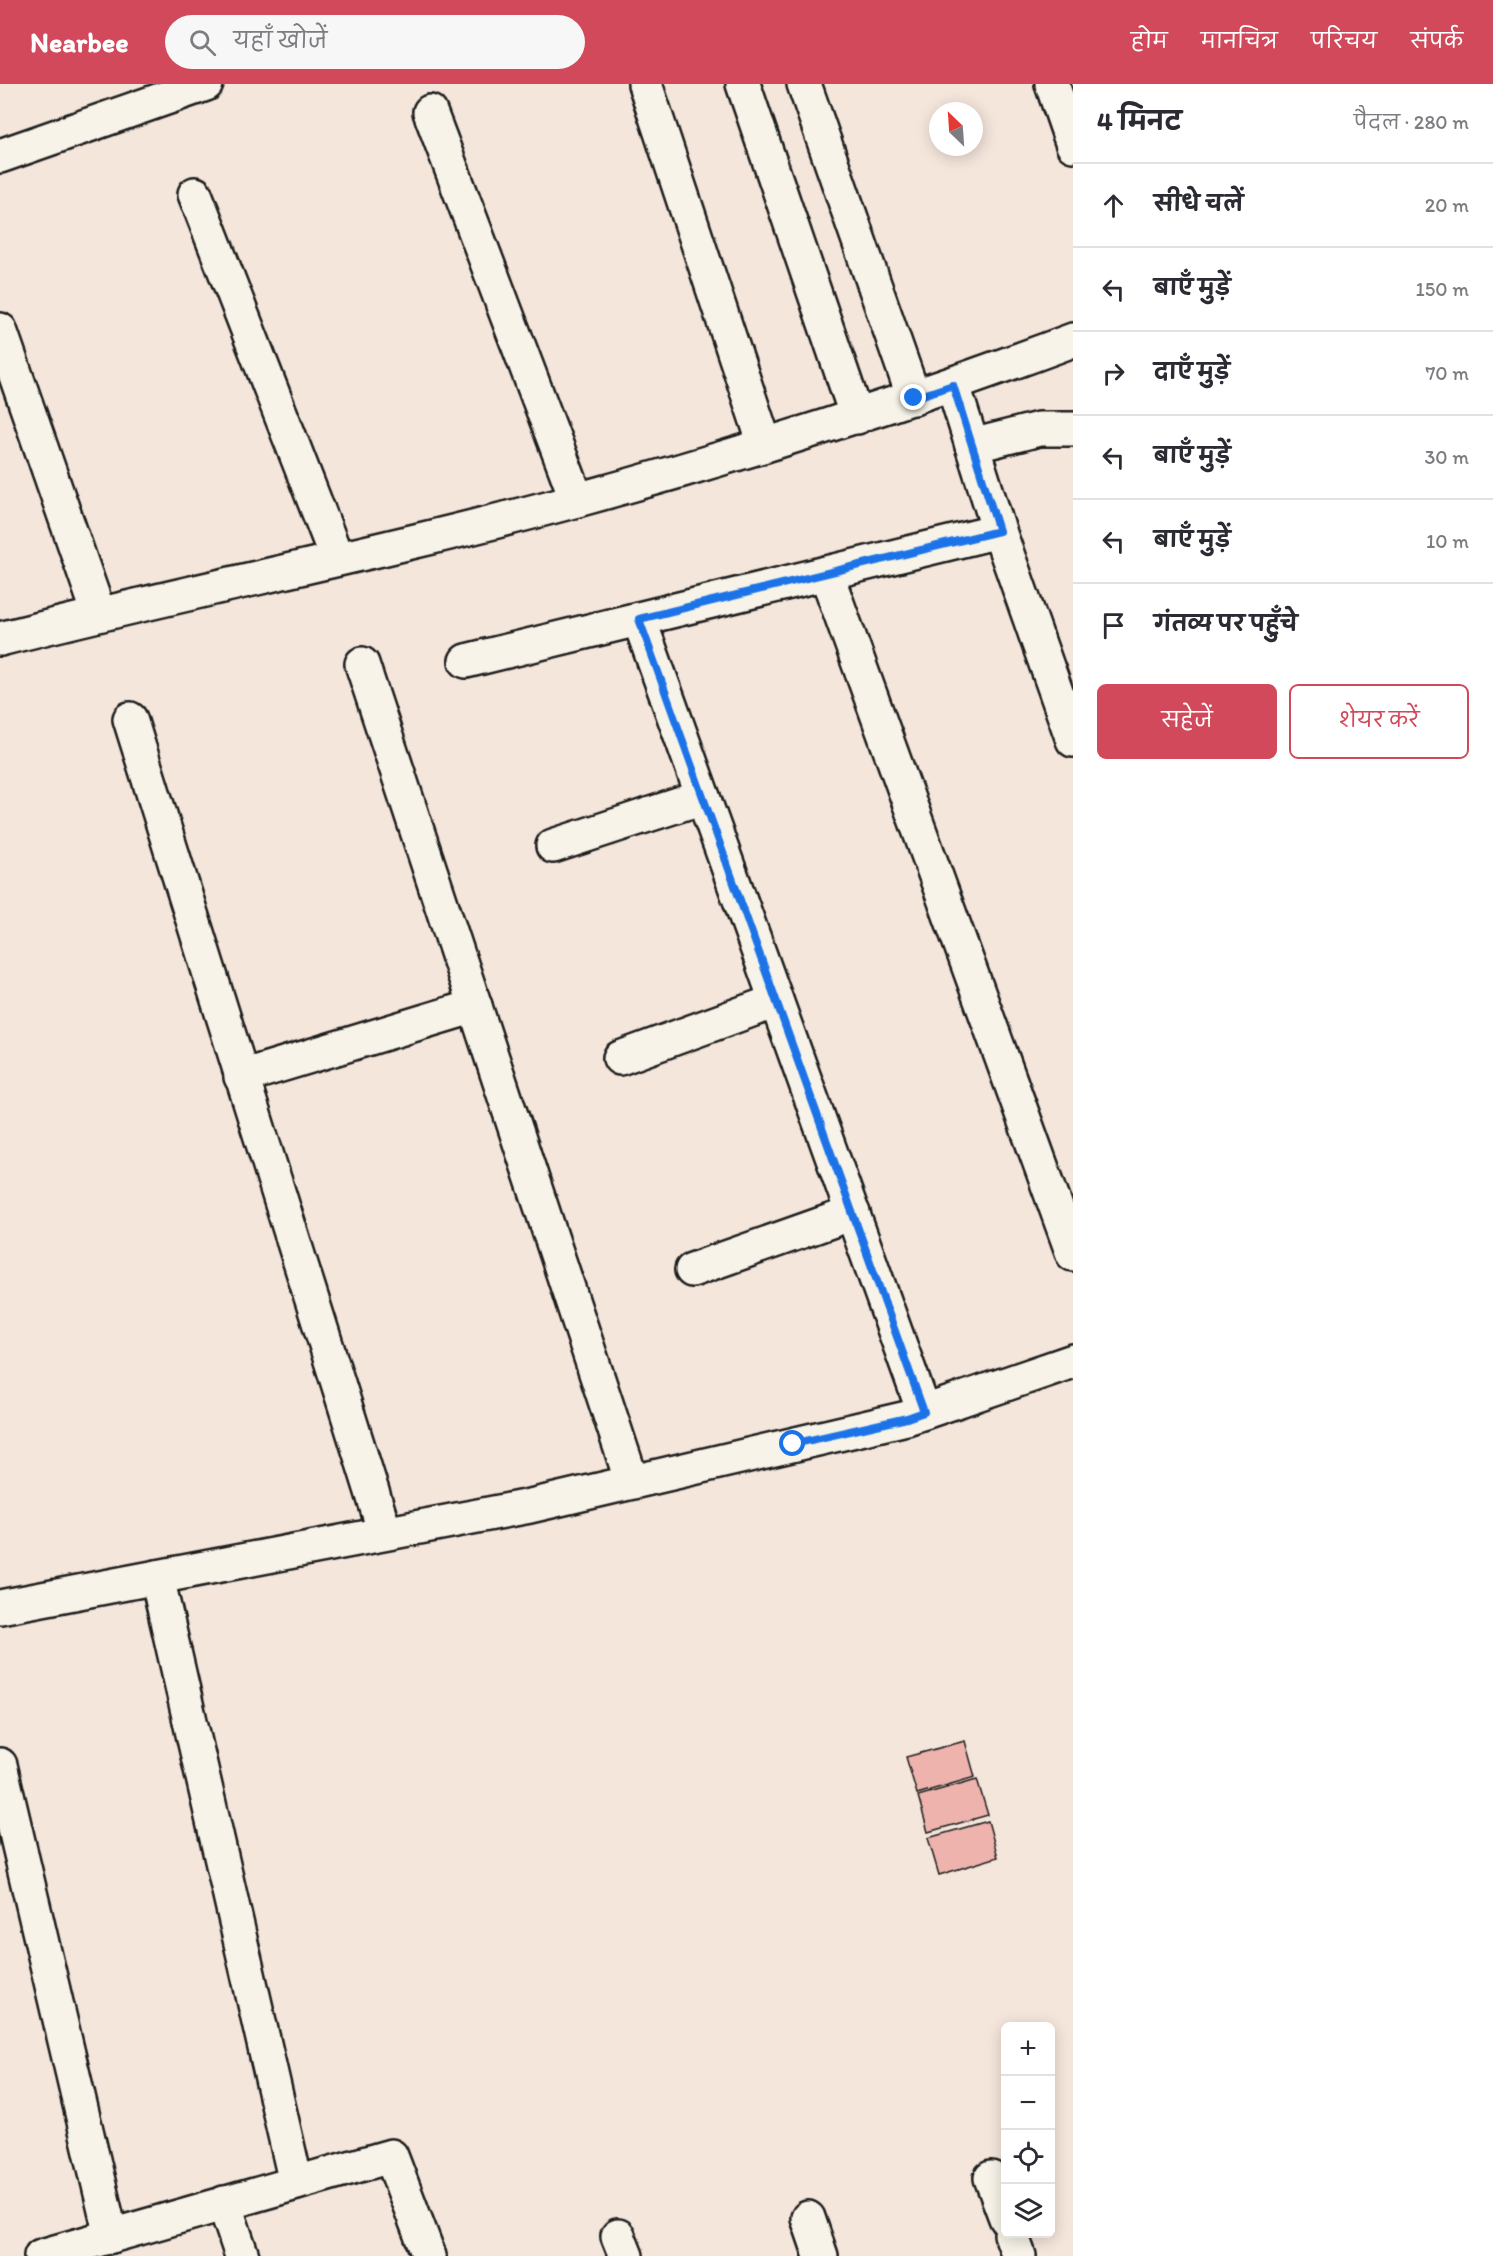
<!DOCTYPE html>
<html lang="hi">
<meta charset="utf-8">
<style>
body{margin:0;font-family:Itim,"Playpen Sans Deva",sans-serif;background:#f7f7f7;color:#2b2b33}
.controls{position:absolute;right:18px;bottom:18px;display:grid;overflow:hidden;border-radius:9px;box-shadow:0 3px 15px #0003}
.controls button{width:54px;height:54px;display:grid;place-items:center;padding:0;border:0;border-bottom:2px solid #e1e1e2;background:#fff;color:#2b2b33;font:30px sans-serif}
.compass{position:absolute;left:929px;top:18px;width:54px;height:54px;border-radius:50%;background:#fff;box-shadow:0 3px 15px #0003;rotate:335deg}
.stop{position:absolute;width:18px;height:18px;margin:-14px;border:4px solid #1a73e8;border-radius:50%;background:#fff}
.stop.end{background:#1a73e8;border-color:#fff;box-shadow:0 2px 6px #0008}
.list{margin:0;padding:0;list-style:none}
h2{display:flex;justify-content:space-between;align-items:center;height:78px;margin:0;padding:0 24px;font-size:26px}
h2 small{font-size:20px;font-weight:400;color:#7c7c81}
.list li{display:grid;grid-template-columns:39px 1fr auto;gap:18px;align-items:center;box-sizing:border-box;height:84px;padding:0 24px;border-top:2px solid #e1e1e2}
.list b{display:block;font-size:22px;white-space:nowrap}
.list em{font-size:20px;font-style:normal;color:#7c7c81}
.actions{display:flex;gap:12px;padding:18px 24px}
.actions a{flex:1;padding:14px 0;border:2px solid #d1495b;border-radius:9px;text-align:center;font-size:21px;color:#d1495b}
.actions .main{background:#d1495b;color:#fff}
.icon{flex:none;width:33px;height:33px;fill:none;stroke:currentColor;stroke-width:2;stroke-linecap:round;stroke-linejoin:round}
.map{position:relative;flex:none;width:1073px;height:2172px;overflow:hidden}
header{display:flex;align-items:center;gap:36px;box-sizing:border-box;height:84px;padding:0 30px;background:#d1495b;color:#fff}
header strong{font-size:28px}
nav{display:flex;gap:33px;margin-inline-start:auto;font-size:21px}
.search{width:420px;height:54px;background:#f7f7f7;display:flex;align-items:center;gap:15px;box-sizing:border-box;padding:0 21px;border-radius:33px;color:#7c7c81;font-size:22px}
main{display:flex}
aside{flex:1;background:#fff}
.map>svg:first-child{display:block}
.building{fill:#eeb3ad;stroke:#1c1c1c;stroke-width:1.5}
.lines{fill:none;stroke-linecap:round;stroke-linejoin:round}
.minor-casing{stroke:#1c1c1c;stroke-width:38}
.minor{stroke:#f7f3e8;stroke-width:33}
.route{stroke:#1a73e8;stroke-width:8}
</style>
<header>
<strong>Nearbee</strong>
<div class="search"><svg class="icon" aria-label="search" viewBox="0 0 24 24"><circle cx="10" cy="10" r="6"/><path d="M15 15l6 6"/></svg>यहाँ खोजें</div>
<nav><a>होम</a><a>मानचित्र</a><a>परिचय</a><a>संपर्क</a></nav>
</header>
<main>
<div class="map">
<svg width="1073" height="2172" viewBox="0 0 1073 2172">
<rect width="100%" height="100%" fill="#f5e6dc"/>
<filter id="ink" filterUnits="userSpaceOnUse"><feTurbulence type="fractalNoise" baseFrequency=".0167" numOctaves="2"/><feDisplacementMap in="SourceGraphic" scale="12" xChannelSelector="R" yChannelSelector="G"/><feConvolveMatrix kernelMatrix="1 2 1 2 8 2 1 2 1" color-interpolation-filters="sRGB"/></filter>
<g filter="url(#ink)">
<g class="building">
<path d="M965,1657L975,1693L917,1710L906,1673Z"/>
<path d="M977,1695L988,1731L928,1748L918,1712Z"/>
<path d="M988,1737L998,1773L939,1791L928,1754Z"/>
</g>
<g class="lines">
<defs>
<g id="minor">
<path d="M645,0L765,361"/>
<path d="M743,0L857,333"/>
<path d="M804,0L914,314"/>
<path d="M1052,0L1073,61"/>
<path d="M430,28L577,416"/>
<path d="M0,72L206,0"/>
<path d="M195,110L337,475"/>
<path d="M0,246L99,530"/>
<path d="M953,301L999,447L1073,656"/>
<path d="M972,362L1039,345H1073"/>
<path d="M826,489L1073,1170"/>
<path d="M639,535L924,1328"/>
<path d="M0,555C192,506 386,468 577,416C745,370 910,317 1073,256"/>
<path d="M466,577L999,447"/>
<path d="M362,580L632,1398"/>
<path d="M130,635L385,1449"/>
<path d="M553,762L703,713"/>
<path d="M620,974L776,917"/>
<path d="M241,993L475,922"/>
<path d="M692,1186L853,1129"/>
<path d="M157,1493L296,2099"/>
<path d="M0,1523L530,1422L907,1334L1073,1277"/>
<path d="M0,1681L111,2152"/>
<path d="M991,2094L1006,2134"/>
<path d="M224,2119L242,2172"/>
<path d="M808,2134L821,2172"/>
<path d="M1011,2150L1019,2172"/>
<path d="M618,2152L626,2172"/>
<path d="M41,2172L391,2072L429,2172"/>
</g>
</defs>
<use href="#minor" class="minor-casing"/>
<use href="#minor" class="minor"/>
</g>
</g>
<g class="lines" filter="url(#ink)">
<path class="route" d="M793,1360L907,1334L924,1328L639,535L999,447L953,301L914,314"/>
</g>
</svg>
<div class="controls">
<button>+</button>
<button>−</button>
<button><svg class="icon" aria-label="locate" viewBox="0 0 24 24"><circle cx="12" cy="12" r="6"/><path d="M12 2v4M12 18v4M2 12h4M18 12h4"/></svg></button>
<button><svg class="icon" aria-label="layers" viewBox="0 0 24 24"><path d="M12 4l9 5-9 5-9-5zM3 14l9 5 9-5"/></svg></button>
</div>
<svg class="compass" viewBox="-18 -18 36 36"><path d="M0-13l5 13h-10z" fill="#e53935"/><path d="M0 13l5-13h-10z" fill="#7c7c81"/></svg>
<div class="stop" style="left:793px;top:1360px"></div>
<div class="stop end" style="left:914px;top:314px"></div>
</div>
<aside>
<h2>4 मिनट<small>पैदल · 280 m</small></h2>
<ul class="list">
<li><svg class="icon" aria-label="ahead" viewBox="0 0 24 24"><path d="M12 20V5M6 11l6-6 6 6"/></svg><div><b>सीधे चलें</b></div><em>20 m</em></li>
<li><svg class="icon" aria-label="left" viewBox="0 0 24 24"><path d="M17 20v-9H6M10 6l-5 5 5 5"/></svg><div><b>बाएँ मुड़ें</b></div><em>150 m</em></li>
<li><svg class="icon" aria-label="right" viewBox="0 0 24 24"><path d="M7 20v-9h11M14 6l5 5-5 5"/></svg><div><b>दाएँ मुड़ें</b></div><em>70 m</em></li>
<li><svg class="icon" aria-label="left" viewBox="0 0 24 24"><path d="M17 20v-9H6M10 6l-5 5 5 5"/></svg><div><b>बाएँ मुड़ें</b></div><em>30 m</em></li>
<li><svg class="icon" aria-label="left" viewBox="0 0 24 24"><path d="M17 20v-9H6M10 6l-5 5 5 5"/></svg><div><b>बाएँ मुड़ें</b></div><em>10 m</em></li>
<li><svg class="icon" aria-label="arrive" viewBox="0 0 24 24"><path d="M6 21V4h12l-3 4 3 4H6"/></svg><div><b>गंतव्य पर पहुँचे</b></div></li>
</ul>
<div class="actions"><a class="main">सहेजें</a><a>शेयर करें</a></div>
</aside>
</main>
